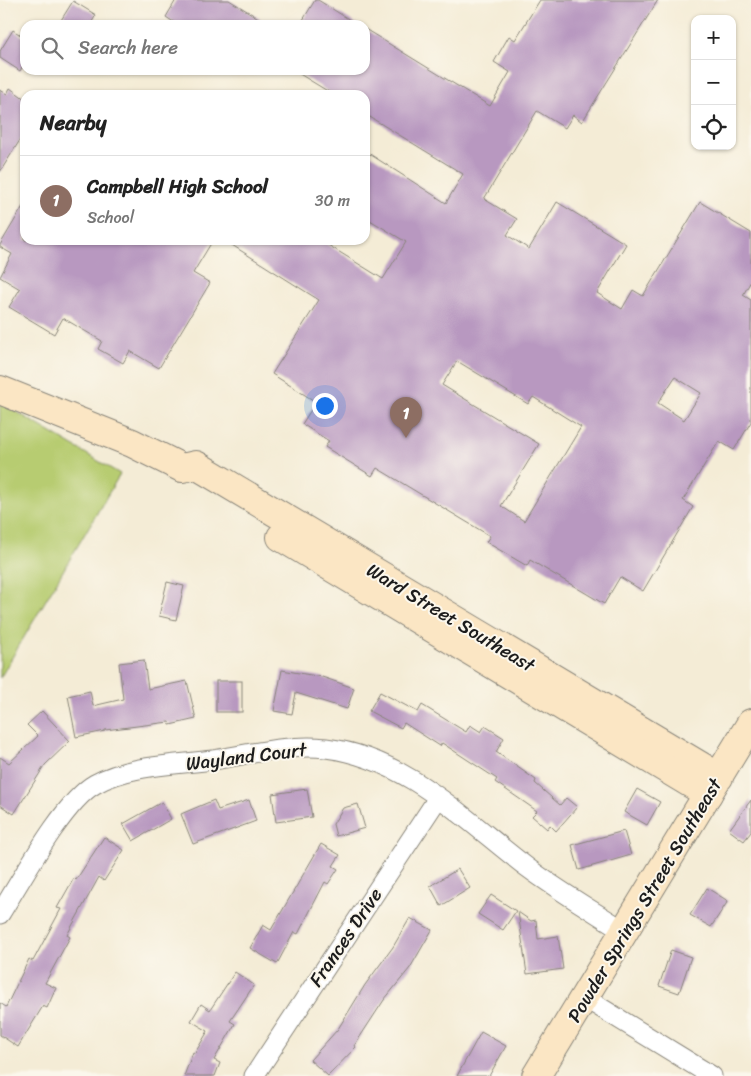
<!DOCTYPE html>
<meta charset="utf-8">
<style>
body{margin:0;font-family:Sriracha,sans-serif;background:#f2f2f2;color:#222}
.controls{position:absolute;right:15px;top:15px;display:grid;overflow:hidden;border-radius:10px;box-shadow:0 1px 4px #0004}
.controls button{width:45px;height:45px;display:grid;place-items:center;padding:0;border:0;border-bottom:1px solid #e0e0e0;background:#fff;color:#222;font:25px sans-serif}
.you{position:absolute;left:324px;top:405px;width:18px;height:18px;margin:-12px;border:4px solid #fff;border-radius:50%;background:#1a73e8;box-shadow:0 0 0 8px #1a73e833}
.badge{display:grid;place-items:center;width:32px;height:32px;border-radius:50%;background:#c8321e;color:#fff;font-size:16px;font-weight:700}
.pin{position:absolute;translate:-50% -41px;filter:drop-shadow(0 1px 2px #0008)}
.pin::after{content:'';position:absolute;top:26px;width:18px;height:15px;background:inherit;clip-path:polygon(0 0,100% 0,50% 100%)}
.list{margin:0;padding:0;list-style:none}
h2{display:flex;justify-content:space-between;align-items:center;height:65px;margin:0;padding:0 20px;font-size:21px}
h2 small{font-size:16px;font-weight:400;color:#767676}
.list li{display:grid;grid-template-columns:32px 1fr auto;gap:15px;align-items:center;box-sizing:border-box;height:90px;padding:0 20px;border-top:1px solid #e0e0e0}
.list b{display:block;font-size:19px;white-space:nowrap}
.list p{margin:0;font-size:16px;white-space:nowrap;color:#767676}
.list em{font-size:16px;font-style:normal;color:#767676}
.icon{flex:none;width:28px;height:28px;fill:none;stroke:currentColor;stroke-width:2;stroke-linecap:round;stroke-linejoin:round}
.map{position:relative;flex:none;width:751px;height:1076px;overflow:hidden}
.search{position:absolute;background:#fff;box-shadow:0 1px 4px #0004;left:20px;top:20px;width:350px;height:55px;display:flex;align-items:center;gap:12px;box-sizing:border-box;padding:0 18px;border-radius:15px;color:#767676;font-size:19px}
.panel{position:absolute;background:#fff;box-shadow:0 1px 4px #0004;left:20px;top:90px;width:350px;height:155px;border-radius:15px}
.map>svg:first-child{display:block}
.green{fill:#b7cc71;stroke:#6a7446}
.building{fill:#b898c0;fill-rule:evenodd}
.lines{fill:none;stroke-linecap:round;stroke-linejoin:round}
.street-casing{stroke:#888479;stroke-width:21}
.secondary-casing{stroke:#888479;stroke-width:30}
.street{stroke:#fff;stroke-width:19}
.secondary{stroke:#fbe6c4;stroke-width:28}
.labels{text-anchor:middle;stroke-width:4;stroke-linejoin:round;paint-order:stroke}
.street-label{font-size:19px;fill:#1c1c1c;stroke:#fbf7ec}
</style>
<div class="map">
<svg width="751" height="1076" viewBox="0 0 751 1076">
<rect width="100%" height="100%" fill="#fbf7ec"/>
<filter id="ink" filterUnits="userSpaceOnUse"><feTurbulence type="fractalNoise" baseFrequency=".02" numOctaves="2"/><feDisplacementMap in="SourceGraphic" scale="10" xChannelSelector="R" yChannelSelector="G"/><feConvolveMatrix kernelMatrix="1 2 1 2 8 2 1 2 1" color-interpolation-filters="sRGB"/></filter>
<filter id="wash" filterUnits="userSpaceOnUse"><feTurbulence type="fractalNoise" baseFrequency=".0096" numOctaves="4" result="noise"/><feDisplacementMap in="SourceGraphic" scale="20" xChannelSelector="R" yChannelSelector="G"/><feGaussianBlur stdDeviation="1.12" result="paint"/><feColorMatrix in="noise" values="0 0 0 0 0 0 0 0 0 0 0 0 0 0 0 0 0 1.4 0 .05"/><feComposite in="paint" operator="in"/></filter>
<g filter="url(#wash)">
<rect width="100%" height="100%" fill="#f4ecd6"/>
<path class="green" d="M0,402L120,474L0,678Z"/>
<g id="blocks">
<g class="building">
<path d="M176,0H229L270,25H178L166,17Z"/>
<path d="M315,0H318L358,25H300Z"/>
<path d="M540,0H658L582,122L573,115L565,128L537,111L484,199L517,219L507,235L529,249L557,202L626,244L597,293L622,309L633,290L643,296L700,202L751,233V281L743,295L751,300V422L734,450L719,441L683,500L693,507L643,591L620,577L604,604L530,560L527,566L486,542L490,536L377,468L372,476L325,447L329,441L302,424L316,402L272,374L319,300L224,240H320L383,279L406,242L365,217V151L446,203L463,174L365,114V95H334L293,70H365V29L490,106L510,72L494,62L509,36L515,40ZM457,361L528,404L533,397L581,427L524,521L501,506L539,444L442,385ZM675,377L701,393L684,420L658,403Z"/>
<path d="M73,1L96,15L90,25H58Z"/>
<path d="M13,30L25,38V62L20,71L0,58V51Z"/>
<path d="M10,88L25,99V132L0,172V90L7,94Z"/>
<path d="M25,203V240H213L193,273L210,283L159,368L130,351L123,363L98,349L102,341L63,318L54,334L9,307L20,289L0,277L12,254L0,247V245Z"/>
<path d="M167,582L184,586L176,620L159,616Z"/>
<path d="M144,660L148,689L187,681L196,719L170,725L169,722L105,730V731L76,737L68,696L90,691L93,706L123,699L119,663Z"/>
<path d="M282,670L322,677L354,688L347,709L296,693L292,714L274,711Z"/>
<rect x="216" y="681" width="26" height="31"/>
<path d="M380,692L418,712L422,705L466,732L470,725L481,732L485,726L504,738L496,752L536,780L535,783L560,805L566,798L577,807L556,831L550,825L547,829L532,816L537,811L495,782L497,779L442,743L440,746L404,723L401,728L369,711Z"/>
<path d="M42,711L70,741L45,765L14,814L0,805V757L9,763L38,736L27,725Z"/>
<path d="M307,789L312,817L276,822L272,794Z"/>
<path d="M637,789L660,802L647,825L624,812Z"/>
<path d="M214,800L218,810L249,800L256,821L193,844L181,814Z"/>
<path d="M751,800V832L744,841L729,830Z"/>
<path d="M162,802L171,819L133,841L123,824Z"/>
<path d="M358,804L365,828L336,836L333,824L343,808Z"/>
<path d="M624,831L631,855L579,870L572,845Z"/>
<path d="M104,837L124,850L104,881L99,877L67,935L70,937L45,983L56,988L47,1008L43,1006L18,1047L0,1035V1003L6,1007L29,959L33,961L61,909L57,908L74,878L76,880Z"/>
<path d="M321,844L340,855L333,866L338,869L328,884L325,882L298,934L294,932L277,964L250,948L263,925L271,930Z"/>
<path d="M458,869L470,888L441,906L430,886Z"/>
<path d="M707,888L728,901L711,927L690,915Z"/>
<path d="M491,895L516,911L503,930L478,914Z"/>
<path d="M518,912L531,921L536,920L538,939L558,936L563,969L527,974Z"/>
<path d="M410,918L432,930L410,968L384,1000L354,1046L356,1047L328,1076L310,1060L338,1029L365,985L393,947Z"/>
<path d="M671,950L691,957L679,993L659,986Z"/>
<path d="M235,972L254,985L230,1021L235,1024L214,1060L220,1063L215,1076H184L193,1052L195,1053L208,1031L191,1021L201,1004L210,1010Z"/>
<path d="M481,1032L506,1046L489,1076H457Z"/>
</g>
</g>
</g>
<g filter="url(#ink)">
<use href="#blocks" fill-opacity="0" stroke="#888479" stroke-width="1"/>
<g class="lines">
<defs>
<g id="street">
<path d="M0,914C21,881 63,802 95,784C129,765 175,765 213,760C250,754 289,744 326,748C407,758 466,821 528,868C559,891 593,911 626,932"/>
<path d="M585,998L712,1076"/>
<path d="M254,1076L438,798"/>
</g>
<g id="secondary">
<path d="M0,390L132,443L182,468L196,465L719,777"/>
<path d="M281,537L708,794"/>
<path d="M536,1076L751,723"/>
</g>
</defs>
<use href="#street" class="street-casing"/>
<use href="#secondary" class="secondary-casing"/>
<use href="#street" class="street"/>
<use href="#secondary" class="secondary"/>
</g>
</g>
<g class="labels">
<g class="street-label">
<text transform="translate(451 617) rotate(31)" y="7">Ward Street Southeast</text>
<text transform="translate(246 756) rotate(-7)" y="7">Wayland Court</text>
<text transform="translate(644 900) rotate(-59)" y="7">Powder Springs Street Southeast</text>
<text transform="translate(345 937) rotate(-56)" y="7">Frances Drive</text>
</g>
</g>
</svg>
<div class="controls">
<button>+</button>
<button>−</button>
<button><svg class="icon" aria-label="locate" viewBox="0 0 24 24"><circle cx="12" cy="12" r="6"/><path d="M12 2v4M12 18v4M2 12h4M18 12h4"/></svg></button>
</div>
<div class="you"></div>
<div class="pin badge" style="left:406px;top:438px;background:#8d6e63">1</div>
<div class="search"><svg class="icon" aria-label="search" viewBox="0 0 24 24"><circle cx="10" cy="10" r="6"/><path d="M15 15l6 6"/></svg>Search here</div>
<section class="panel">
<h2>Nearby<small></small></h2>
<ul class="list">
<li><span class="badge" style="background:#8d6e63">1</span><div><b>Campbell High School</b><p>School</p></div><em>30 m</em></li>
</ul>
</section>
</div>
